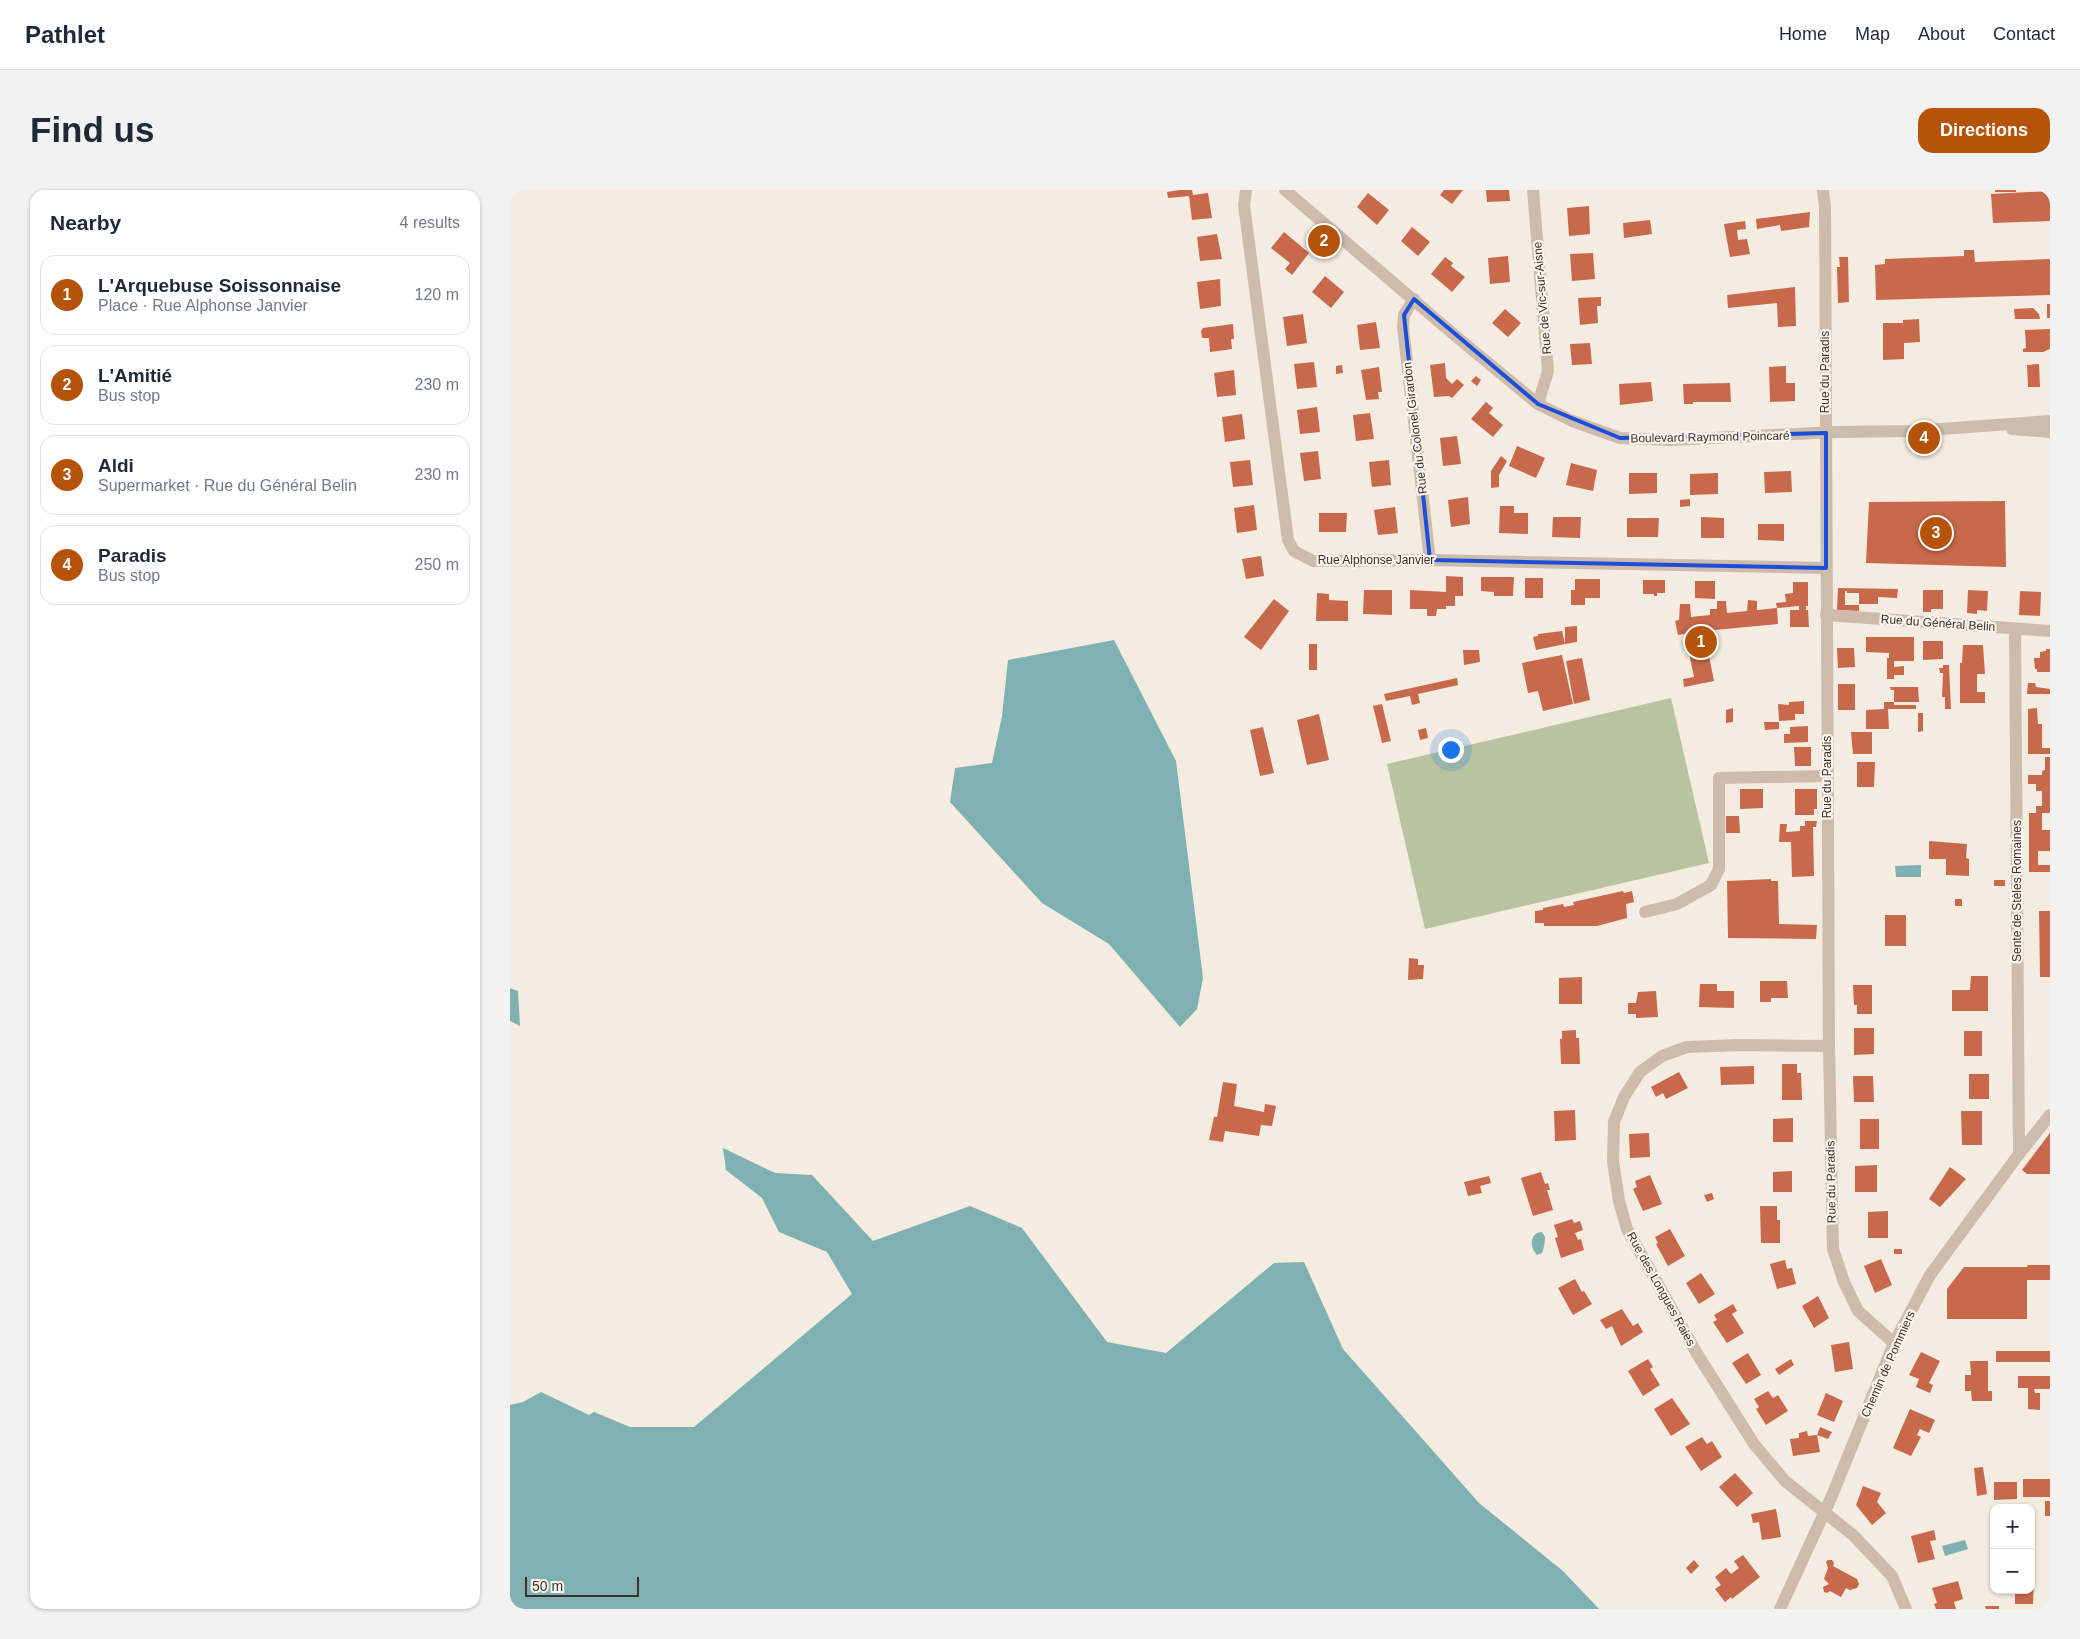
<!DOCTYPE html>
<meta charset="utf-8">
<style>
body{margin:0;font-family:Arial,sans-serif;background:#f2f2f3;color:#1f2937}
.controls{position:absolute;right:15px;bottom:15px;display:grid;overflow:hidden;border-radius:10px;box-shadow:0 1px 4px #0004}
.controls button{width:45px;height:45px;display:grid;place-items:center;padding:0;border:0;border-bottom:1px solid #e0e1e3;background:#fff;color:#1f2937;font:25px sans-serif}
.scale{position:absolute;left:15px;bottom:12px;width:114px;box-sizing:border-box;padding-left:5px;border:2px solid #3b302b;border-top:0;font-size:14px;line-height:18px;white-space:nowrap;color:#3b302b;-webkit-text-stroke:4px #fbf5ee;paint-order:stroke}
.you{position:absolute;left:940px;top:559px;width:18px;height:18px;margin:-12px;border:4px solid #fff;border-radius:50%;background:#1a73e8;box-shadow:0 0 0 8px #1a73e833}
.badge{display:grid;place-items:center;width:32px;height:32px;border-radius:50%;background:#b45309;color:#fff;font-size:16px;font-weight:700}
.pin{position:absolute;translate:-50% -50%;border:2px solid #fff;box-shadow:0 1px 5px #0006}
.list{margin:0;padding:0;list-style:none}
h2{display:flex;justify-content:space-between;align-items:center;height:65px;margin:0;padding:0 20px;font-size:21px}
h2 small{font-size:16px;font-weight:400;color:#747a83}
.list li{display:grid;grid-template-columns:32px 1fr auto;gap:15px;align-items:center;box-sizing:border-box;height:80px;margin:0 10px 10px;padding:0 10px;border:1px solid #e0e1e3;border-radius:15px}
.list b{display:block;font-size:19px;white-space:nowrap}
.list p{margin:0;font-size:16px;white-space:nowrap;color:#747a83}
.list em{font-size:16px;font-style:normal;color:#747a83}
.map{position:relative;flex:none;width:1540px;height:1419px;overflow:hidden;border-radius:15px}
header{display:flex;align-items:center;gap:30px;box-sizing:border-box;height:70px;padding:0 25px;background:#fff;border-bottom:1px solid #e0e1e3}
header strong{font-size:24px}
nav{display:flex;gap:28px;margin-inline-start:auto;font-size:18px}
.intro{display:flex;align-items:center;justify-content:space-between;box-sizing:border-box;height:120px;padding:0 30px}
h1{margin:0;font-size:35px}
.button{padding:12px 22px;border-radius:15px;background:#b45309;color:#fff;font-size:18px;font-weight:700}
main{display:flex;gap:30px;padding:0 30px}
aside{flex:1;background:#fff;border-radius:15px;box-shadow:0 1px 4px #0004}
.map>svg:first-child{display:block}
.green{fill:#b8c4a0}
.water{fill:#7fb0b2}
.building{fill:#c8694b}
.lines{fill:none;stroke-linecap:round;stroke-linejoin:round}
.minor{stroke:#cdbbac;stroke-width:12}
.marked{fill:none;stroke:#1d4ed8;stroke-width:4;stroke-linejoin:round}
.labels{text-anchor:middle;stroke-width:4.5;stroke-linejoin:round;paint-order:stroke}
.street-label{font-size:12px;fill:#3b302b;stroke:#fbf5ee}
</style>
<header>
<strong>Pathlet</strong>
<nav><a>Home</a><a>Map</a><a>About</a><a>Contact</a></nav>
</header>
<div class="intro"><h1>Find us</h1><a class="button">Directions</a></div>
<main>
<aside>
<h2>Nearby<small>4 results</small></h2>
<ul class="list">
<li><span class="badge">1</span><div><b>L'Arquebuse Soissonnaise</b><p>Place · Rue Alphonse Janvier</p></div><em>120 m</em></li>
<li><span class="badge">2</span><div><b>L'Amitié</b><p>Bus stop</p></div><em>230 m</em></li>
<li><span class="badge">3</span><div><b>Aldi</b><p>Supermarket · Rue du Général Belin</p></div><em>230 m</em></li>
<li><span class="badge">4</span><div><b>Paradis</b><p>Bus stop</p></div><em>250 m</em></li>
</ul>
</aside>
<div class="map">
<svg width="1540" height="1419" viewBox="0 0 1540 1419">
<rect width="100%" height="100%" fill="#f4ebe1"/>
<path class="green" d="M1161,508L1199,673L915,739L877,574Z"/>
<g class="water">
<path d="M604,450L666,571L693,788L687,819L670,837L599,754L532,713L440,612L445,578L482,573L492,526L498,470Z"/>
<path d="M1411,675V687H1386L1385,676Z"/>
<path d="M0,798L8,801L10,836L0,831Z"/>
<path d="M213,958L265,983L302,985L363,1051L460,1016L512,1038L597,1152L656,1163L764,1073L794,1072L833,1159L969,1313L1053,1381L1089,1419H0V1215L13,1212L31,1202L79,1225L84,1222L120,1237H184L342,1104L317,1062L269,1042L252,1008L216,980Z"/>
<path d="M1032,1042L1035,1047C1035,1050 1034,1059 1032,1063L1027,1065C1021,1059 1019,1048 1027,1043Z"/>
<path d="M1455,1350L1458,1359L1435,1366L1432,1356Z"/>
</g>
<g class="building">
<path d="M670,0H682L683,5L698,3L702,28L682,30L679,6L658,8L657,2Z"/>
<path d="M934,0H953L942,14L930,5Z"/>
<path d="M976,0H999L1000,11L977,12Z"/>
<rect x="1485" y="0" width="21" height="2"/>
<path d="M1540,1V31L1483,33L1481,4Z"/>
<path d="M858,3L879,20L867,35L847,17Z"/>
<path d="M1079,16L1080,44L1059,46L1057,18Z"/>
<path d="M1300,22L1299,37L1271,41L1270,35L1247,39L1246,29Z"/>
<path d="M1140,30L1142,44L1114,48L1113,33Z"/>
<path d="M1235,31L1236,39L1227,40L1228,50L1237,49L1240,64L1220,67L1214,34Z"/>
<path d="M902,37L920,52L908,66L891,51Z"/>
<path d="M774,42L799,63L782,85L775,79L780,73L761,58Z"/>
<path d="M707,44L712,69L690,71L687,47Z"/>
<path d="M1454,60H1464L1465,72L1540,69V105L1366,110L1365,75L1375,74V69L1454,66Z"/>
<path d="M1083,63L1085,89L1062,91L1060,64Z"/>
<path d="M998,66L1000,92L980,94L978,68Z"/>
<path d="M935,67L943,73L941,76L955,87L942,102L921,84Z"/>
<path d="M1329,67H1338L1339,112L1328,113L1327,77H1330Z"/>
<path d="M815,86L834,102L821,118L802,102Z"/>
<path d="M710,89L711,116L690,119L687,92Z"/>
<path d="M1285,97L1286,136L1268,137L1267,113L1218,118L1217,105Z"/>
<path d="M1091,107V116H1087L1088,133L1070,135L1068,108Z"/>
<rect x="1537" y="114" width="3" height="14"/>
<path d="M1523,118L1529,124L1530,129H1505L1504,119Z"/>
<path d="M995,119L1011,133L998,147L982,133Z"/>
<path d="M793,124L797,153L777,156L773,127Z"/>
<path d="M1409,129L1410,152L1394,153V169L1373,170V133H1393V130Z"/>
<path d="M866,132L870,158L850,160L847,135Z"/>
<path d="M723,134L724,149H721L722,159L700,162L699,148H692L691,141L693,138Z"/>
<path d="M1540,139V159L1533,162H1513V159L1516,158L1515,140Z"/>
<path d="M1080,153L1082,174L1062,175L1060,154Z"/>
<path d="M804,172L807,197L787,199L784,174Z"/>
<path d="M935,173L936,188L942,194L947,189L954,195L942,208L939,206L924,207L920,175Z"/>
<path d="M1529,174L1530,197H1518L1517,175Z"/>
<path d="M832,175L833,183L826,184V176Z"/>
<path d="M1276,176V193H1285V211L1260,212L1259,177Z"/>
<path d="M869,177L872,202H868L869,209L856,210L851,180Z"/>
<path d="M724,180L726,205L707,207L704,183Z"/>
<path d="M966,186L971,190L967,196L961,191Z"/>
<path d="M1141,192L1143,211L1110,215L1109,194Z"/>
<path d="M1220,193L1221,212H1183V214H1174L1173,194Z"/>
<path d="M976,212L983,218L979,223L993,235L983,247L961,229Z"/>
<path d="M807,217L810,242L790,244L787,220Z"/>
<path d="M860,223L864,249L846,251L843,225Z"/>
<path d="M732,224L735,249L715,252L712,227Z"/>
<path d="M947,246L951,274L933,276L930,248Z"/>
<path d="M1007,256L1035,268L1026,288L999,276Z"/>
<path d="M808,261L811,289L794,291L790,263Z"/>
<path d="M991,266L997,271L989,285V297L981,298V281Z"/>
<path d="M740,270L743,295L723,297L720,272Z"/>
<path d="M879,270L881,295L862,297L859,272Z"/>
<path d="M1061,273L1087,280L1083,301L1056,295Z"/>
<path d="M1281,281L1282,302L1255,303L1254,282Z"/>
<path d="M1119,283H1147V303L1119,304Z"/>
<path d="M1208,283V304L1180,305V284Z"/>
<path d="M958,307L960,334L941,337L938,310Z"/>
<path d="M1180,309V316L1170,317V310Z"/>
<path d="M1495,311L1496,377L1356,373L1359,312Z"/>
<path d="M744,315L747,340L727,343L724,318Z"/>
<path d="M990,316H1004V323H1018V344L989,343Z"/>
<path d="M885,317L888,343L868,345L864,320Z"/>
<path d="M809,323H837L836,342H809Z"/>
<path d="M1043,327H1071L1070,348L1042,347Z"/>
<path d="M1191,327L1214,328V348H1191Z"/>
<path d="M1117,328H1149L1148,347H1117Z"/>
<path d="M1248,334H1274V351L1248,350Z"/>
<path d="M751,366L754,386L736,389L732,369Z"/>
<path d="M936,386L953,387V406H945V416H936V419H927L926,426H917V419H900V400L936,402Z"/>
<path d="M971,387H1004L1003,406H984V402L971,401Z"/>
<rect x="1015" y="388" width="18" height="20"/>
<path d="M1065,389H1090V408H1075V415H1061V400H1065Z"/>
<path d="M1133,390H1155V403H1147V406H1144V404H1133Z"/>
<path d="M1185,391H1205V409L1185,408Z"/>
<path d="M1283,392H1298V416H1296V420H1298L1299,437H1280V420H1289V416L1267,418L1266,413L1276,412L1275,404L1283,403Z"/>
<path d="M1328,398L1388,399L1387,408L1368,407V414H1349V403H1337V401H1335V415H1349V421L1327,420Z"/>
<path d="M854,400H882V425L853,424Z"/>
<path d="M1413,400H1433V419H1421V422H1413Z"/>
<path d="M1458,400L1478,401L1477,421L1467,420V424L1457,423Z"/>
<path d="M1510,401L1531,402L1530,426L1509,425Z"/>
<path d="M807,403L819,404V410L838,411V431H806Z"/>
<path d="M764,409L779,421L751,460L734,447Z"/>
<path d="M1238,410L1247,411V420L1267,418L1268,434L1194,441L1204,491L1174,497L1173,489L1184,487L1175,444L1168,445L1165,431L1169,430L1170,414H1180L1181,427L1200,425V419H1207V411H1216L1217,423L1237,421Z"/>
<path d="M1067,436V452L1055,454V437Z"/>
<path d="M1052,441L1055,454L1026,460L1023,447L1028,446V444Z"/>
<path d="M1356,447H1404V471H1384V477L1394,476V485H1384V489H1377V468H1379V463L1356,462Z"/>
<path d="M1413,451H1433V469L1413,470Z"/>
<rect x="799" y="454" width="8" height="26"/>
<path d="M1453,455H1473L1475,484H1467V502H1475V513H1450V473H1452Z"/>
<path d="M1327,458H1344L1345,477L1328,478Z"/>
<path d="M1536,459H1540V482H1527V479H1525L1524,468H1530V462L1536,461Z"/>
<path d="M953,460H969L970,472L954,475Z"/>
<path d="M1052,465L1063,514L1033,521L1028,501L1018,503L1012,473Z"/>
<path d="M1072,468L1080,510L1064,514L1056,471Z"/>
<path d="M1433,475H1439L1441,519H1435V507H1432L1433,483H1430L1429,478H1433Z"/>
<path d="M947,488L948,495L908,504L910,513L902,515L900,506L876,511L874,504Z"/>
<path d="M1518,493H1525L1526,497L1540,499V504H1517Z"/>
<rect x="1328" y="494" width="17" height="26"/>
<path d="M1380,497H1408L1409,512H1384V500H1381Z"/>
<path d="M1294,511V524H1285V530L1269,531L1268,514L1279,515V512Z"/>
<path d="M1374,512H1384V515H1406V519H1378L1379,539H1356V520L1374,519Z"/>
<path d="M872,514L881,551L872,553L863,516Z"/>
<path d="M1223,518V532L1216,533V520Z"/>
<path d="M1527,518L1528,534H1532V558H1540V564H1518V519Z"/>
<path d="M1408,523H1413V541L1408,542Z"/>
<path d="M809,524L819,570L797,575L787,530Z"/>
<path d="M1254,532H1269V539L1255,540Z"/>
<path d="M1298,536V552L1274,553V544H1280V537Z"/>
<path d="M753,537L764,583L750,586L740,540Z"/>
<path d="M916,538L918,548L910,550L908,540Z"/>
<path d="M1341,542H1362V564H1343Z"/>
<path d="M1284,557H1301V576H1285Z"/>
<path d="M1535,567H1540V623H1532V640H1540V661H1528V675H1540V682H1519V623H1526V616H1532V601H1526V594H1518V585H1532V581L1535,580Z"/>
<path d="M1347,572H1365L1364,597H1347Z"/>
<path d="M1230,599H1253V618L1230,619Z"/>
<path d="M1285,599H1307V619H1304V625H1285Z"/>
<path d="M1216,626H1229L1230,643H1216Z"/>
<path d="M1295,631H1307L1306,637H1303L1304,686L1282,687L1281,652H1269L1270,634H1277L1276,642L1290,641V636H1295Z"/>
<path d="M1419,651L1457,654L1456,668L1459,669V686L1436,685V669H1419Z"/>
<path d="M1261,689V691H1268L1269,734L1307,735L1306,749L1218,748L1217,691Z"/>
<rect x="1484" y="690" width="11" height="6"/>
<path d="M1113,701L1114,703L1122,701L1124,712L1116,714L1117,728L1087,736H1034V733H1025V721L1033,720V718L1053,714L1054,717L1064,715L1063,712Z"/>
<rect x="1445" y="709" width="7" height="7"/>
<path d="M1529,721H1540V787H1530Z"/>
<rect x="1375" y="725" width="21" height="31"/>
<path d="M899,768L908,769V775H914L913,789L898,790Z"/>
<path d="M1461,786H1478V821H1442V800H1460Z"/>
<path d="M1072,787V814H1049V788Z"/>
<path d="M1250,791H1277L1278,808H1261V812H1250Z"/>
<path d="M1190,794H1207V801H1224V818L1189,817Z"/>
<path d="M1343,795H1362V824H1347V815H1344Z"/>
<path d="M1146,801L1148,827L1126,828V824H1118V813H1126L1128,802Z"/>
<path d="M1344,838H1364V864L1344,865Z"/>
<path d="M1066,840V848H1069L1070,874H1051L1050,849H1052V841Z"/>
<rect x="1454" y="841" width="18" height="25"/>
<path d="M1272,874H1287V883H1291L1292,910H1272Z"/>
<path d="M1244,876V894L1211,895L1210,877Z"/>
<path d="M1169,882L1178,898L1156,909L1153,903L1146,907L1141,897Z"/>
<rect x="1459" y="884" width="20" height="25"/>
<path d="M1343,886H1363L1364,912H1344Z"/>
<path d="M713,892L727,894L724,916L754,922L755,914L766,916L762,936L751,935L749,946L715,941L713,952L699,950L704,927H707Z"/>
<path d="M1065,920L1066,950L1045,951L1044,921Z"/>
<path d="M1451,921H1472V955H1452Z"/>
<path d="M1283,928V952H1263V929Z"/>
<rect x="1350" y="929" width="19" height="30"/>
<path d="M1139,943L1140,967L1120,968L1119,944Z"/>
<path d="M1540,943V984H1517L1512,980Z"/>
<path d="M1367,975V1002H1345V976Z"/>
<path d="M1440,977L1456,989L1430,1017L1419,1009Z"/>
<path d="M1282,981V1002H1263V982Z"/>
<path d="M1031,982L1035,994L1038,993L1040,1000H1037L1043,1020L1023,1026L1011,988Z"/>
<path d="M1140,985L1152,1014L1133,1021L1123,999L1127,997L1125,991Z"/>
<path d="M979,986L981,993L970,996L972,1003L958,1006L954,992Z"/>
<path d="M1202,1003L1204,1009L1197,1012L1194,1005Z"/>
<path d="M1250,1016H1267V1030H1270V1053H1251Z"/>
<path d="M1378,1021V1048H1358V1022Z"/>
<path d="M1062,1029L1064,1033L1070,1031L1073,1040L1065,1043L1068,1050L1071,1049L1074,1060L1051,1068L1045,1048L1048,1047L1044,1035Z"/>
<path d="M1160,1039L1175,1066L1158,1076L1146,1054L1148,1053L1145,1047Z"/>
<rect x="1384" y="1059" width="8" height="5"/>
<path d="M1371,1069L1382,1095L1365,1103L1354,1076Z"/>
<path d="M1275,1070L1277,1079L1282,1078L1286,1094L1267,1099L1260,1074Z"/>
<path d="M1518,1075H1540V1090H1517V1129H1437V1099L1454,1077H1517Z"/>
<path d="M1191,1083L1205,1104L1189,1114L1176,1093Z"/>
<path d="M1065,1089L1072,1102L1074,1101L1082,1114L1063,1125L1048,1098Z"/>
<path d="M1308,1106L1319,1128L1304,1138L1292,1116Z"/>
<path d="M1223,1114L1227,1121L1222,1124L1234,1143L1217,1153L1203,1132L1207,1130L1204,1125Z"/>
<path d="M1112,1119L1123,1136L1128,1133L1133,1142L1111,1156L1102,1136L1096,1139L1090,1130Z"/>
<path d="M1339,1152L1343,1179L1325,1182L1321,1155Z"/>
<rect x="1486" y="1161" width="54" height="11"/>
<path d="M1411,1162L1430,1171L1419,1193L1423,1195L1420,1203L1406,1197L1409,1189L1399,1185Z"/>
<path d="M1238,1163L1251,1185L1236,1194L1222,1173Z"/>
<path d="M1138,1169L1143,1177L1140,1179L1150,1195L1133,1206L1118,1181Z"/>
<path d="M1281,1169L1284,1175L1269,1185L1265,1179Z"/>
<path d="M1460,1171H1478V1201H1482V1211H1462L1461,1201H1455V1185H1461Z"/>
<path d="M1508,1186H1540V1199H1524L1525,1203H1530V1220L1518,1219V1198H1508Z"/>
<path d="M1258,1201L1263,1208L1268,1205L1278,1221L1256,1235L1246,1219L1249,1217L1244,1209Z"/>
<path d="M1316,1203L1333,1211L1324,1232L1307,1225Z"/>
<path d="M1162,1208L1180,1234L1161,1246L1144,1219Z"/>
<path d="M1400,1219L1425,1230L1419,1243L1410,1239L1407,1245L1411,1247L1401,1266L1383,1258Z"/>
<path d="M1310,1237L1322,1242L1318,1249L1307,1245L1310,1262L1283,1266L1280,1249L1289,1248V1243L1297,1241L1298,1246L1307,1245Z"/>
<path d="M1192,1247L1197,1254L1202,1251L1212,1267L1191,1281L1175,1257Z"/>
<path d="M1473,1277L1477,1304L1467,1306L1464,1278Z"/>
<path d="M1225,1283L1243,1303L1227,1317L1209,1297Z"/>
<rect x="1513" y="1289" width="27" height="18"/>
<path d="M1484,1292H1507V1309L1484,1310Z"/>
<path d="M1353,1296L1371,1303L1367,1312L1376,1323L1362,1335L1346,1315Z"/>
<rect x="1535" y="1311" width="5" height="15"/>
<path d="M1266,1319L1271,1347L1252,1350L1249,1332L1243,1333L1241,1324Z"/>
<path d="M1424,1340L1426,1350L1420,1351L1425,1369L1408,1373L1401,1346Z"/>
<path d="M1233,1365L1250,1387L1222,1409L1221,1407L1215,1412L1205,1399L1211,1395L1205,1387L1216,1378L1221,1384L1229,1378L1224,1371Z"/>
<path d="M1184,1370L1189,1376L1181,1384L1176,1378Z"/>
<path d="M1318,1370H1322L1324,1373L1323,1376L1347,1389L1349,1394L1347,1398L1340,1400L1336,1398L1331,1407L1320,1401L1317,1403L1314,1402L1313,1397L1319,1394L1314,1389L1318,1378L1316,1372Z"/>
<path d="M1521,1386H1524L1523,1414H1505V1400H1521Z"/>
<path d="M1448,1391L1453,1409L1444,1412L1446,1419H1426L1424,1414L1427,1413L1422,1398Z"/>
<path d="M1475,1416H1489V1419H1476Z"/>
</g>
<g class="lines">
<g class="minor">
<path d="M736,0L734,15L778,350L784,361L803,371L920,370L1316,378"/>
<path d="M775,0L948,148L1028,214L1062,231L1110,248L1161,250L1325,242L1403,241L1540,231"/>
<path d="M1023,0L1038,181L1028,214"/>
<path d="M1313,0L1315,16L1319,856L1323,1059L1334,1092L1348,1121L1384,1153"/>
<path d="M904,109L894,125L893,137L920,370"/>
<path d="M1502,239L1540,242"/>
<path d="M1316,425L1540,441"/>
<path d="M1505,439L1509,964"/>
<path d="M1135,722L1167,714L1201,695L1209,679V588L1317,586"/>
<path d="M1319,856L1229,855L1177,857L1152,866L1130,882L1114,907L1104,932L1103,971L1109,1011L1117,1039L1186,1162L1244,1254L1275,1291L1343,1345L1382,1386L1396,1419"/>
<path d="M1270,1419L1321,1308L1384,1153L1420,1085L1509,964L1540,925"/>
</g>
</g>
<path class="marked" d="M904,109L1028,214L1110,248L1316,243V378L920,370L894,125Z"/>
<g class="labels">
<g class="street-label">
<text transform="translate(1032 108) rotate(-95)" y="4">Rue de Vic-sur-Aisne</text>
<text transform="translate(1315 182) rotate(-90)" y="4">Rue du Paradis</text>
<text transform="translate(905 238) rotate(-97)" y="4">Rue du Colonel Girardon</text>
<text transform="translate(1200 247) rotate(-1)" y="4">Boulevard Raymond Poincaré</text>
<text x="866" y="374">Rue Alphonse Janvier</text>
<text transform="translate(1428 433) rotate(4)" y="4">Rue du Général Belin</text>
<text transform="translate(1317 587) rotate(-90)" y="4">Rue du Paradis</text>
<text transform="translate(1507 701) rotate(-90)" y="4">Sente de Stèles Romaines</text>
<text transform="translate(1321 992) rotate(-91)" y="4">Rue du Paradis</text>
<text transform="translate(1151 1099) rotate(61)" y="4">Rue des Longues Raies</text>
<text transform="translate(1378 1174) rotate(-66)" y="4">Chemin de Pommiers</text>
</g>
</g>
</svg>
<div class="controls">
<button>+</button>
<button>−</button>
</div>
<div class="scale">50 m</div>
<div class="you"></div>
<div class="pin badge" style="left:1191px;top:452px">1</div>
<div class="pin badge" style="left:814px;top:51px">2</div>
<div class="pin badge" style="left:1426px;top:343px">3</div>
<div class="pin badge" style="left:1414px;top:248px">4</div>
</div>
</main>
